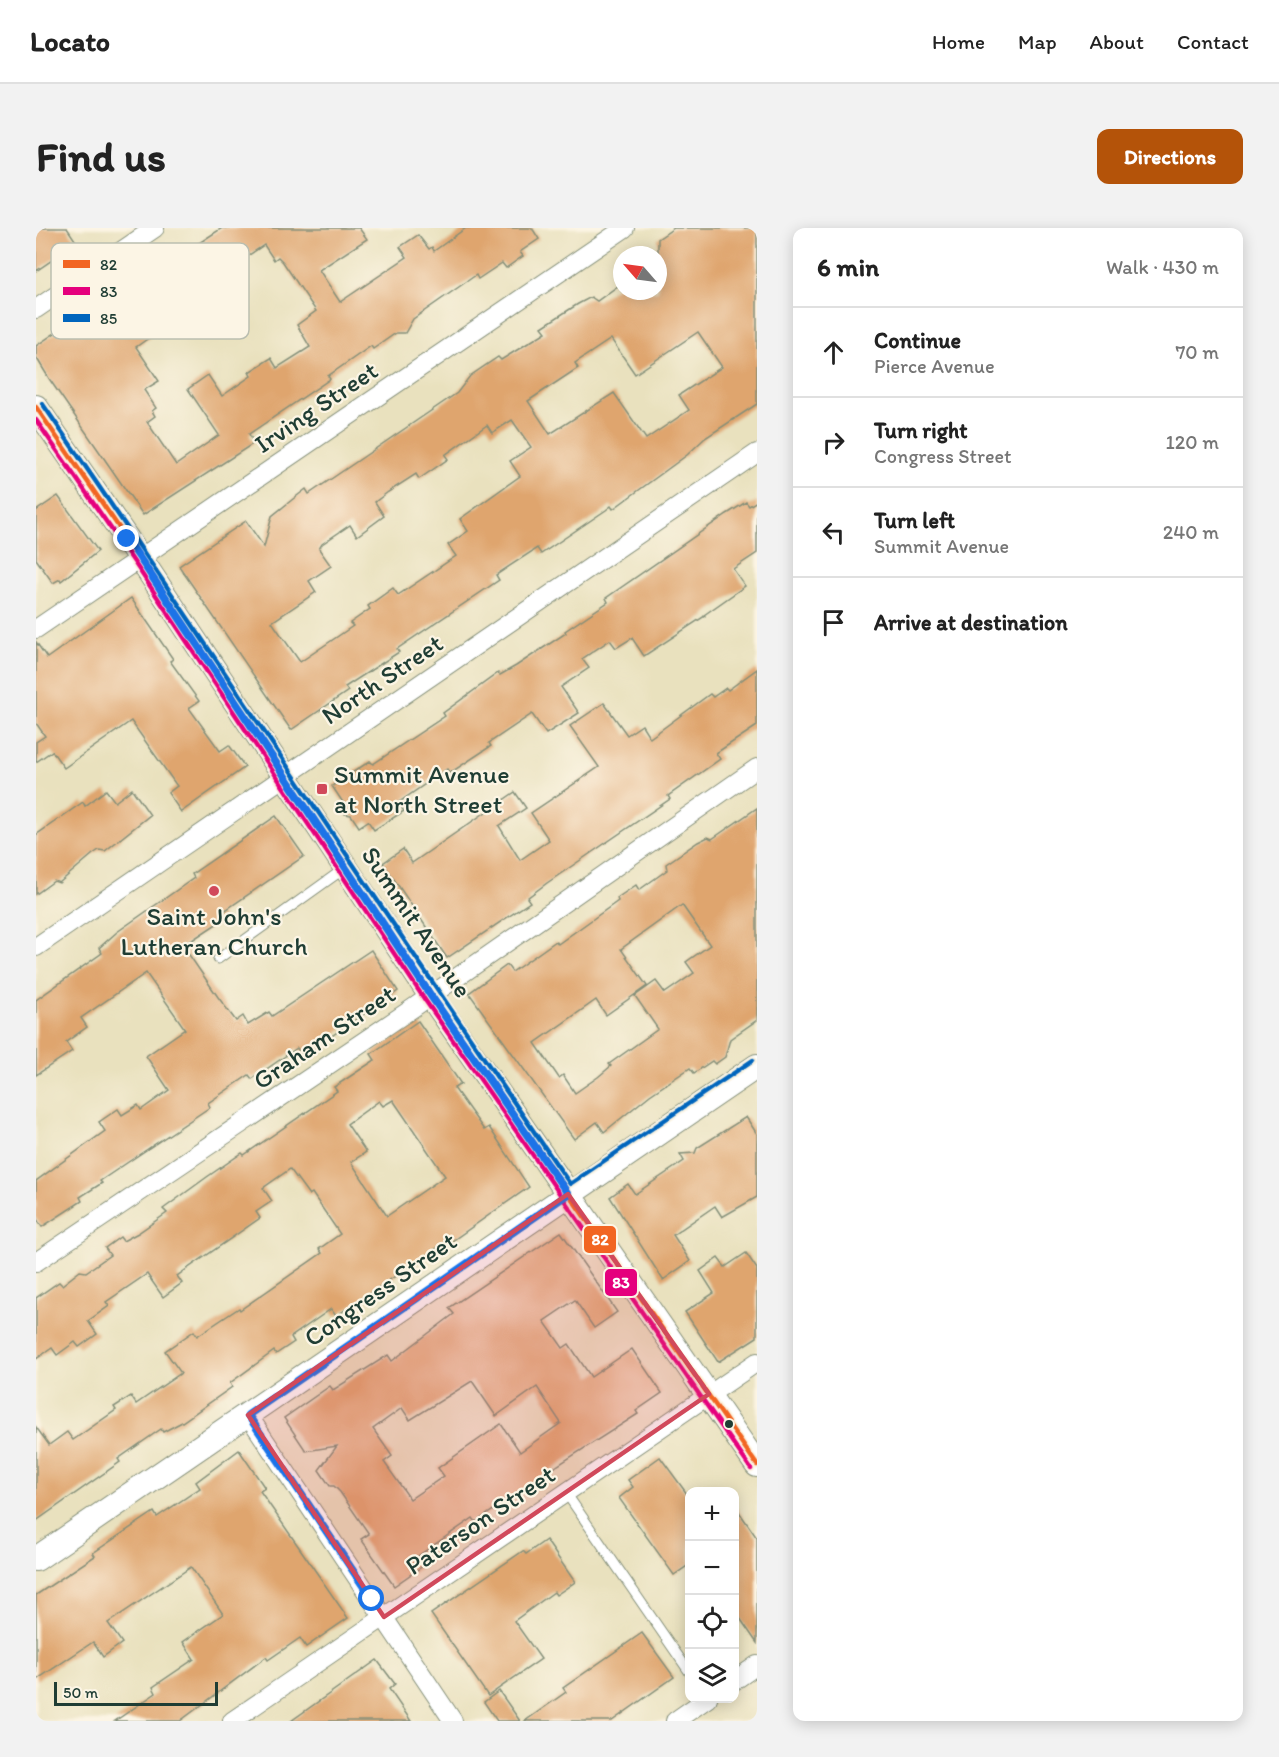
<!DOCTYPE html>
<meta charset="utf-8">
<style>
body{margin:0;font-family:Itim,sans-serif;background:#f2f2f2;color:#222}
.controls{position:absolute;right:18px;bottom:18px;display:grid;overflow:hidden;border-radius:12px;box-shadow:0 3px 15px #0003}
.controls button{width:54px;height:54px;display:grid;place-items:center;padding:0;border:0;border-bottom:2px solid #e0e0e0;background:#fff;color:#222;font:30px sans-serif}
.compass{position:absolute;left:577px;top:18px;width:54px;height:54px;border-radius:50%;background:#fff;box-shadow:0 3px 15px #0003;rotate:298deg}
.scale{position:absolute;left:18px;bottom:15px;width:164px;box-sizing:border-box;padding-left:6px;border:3px solid #1f3d34;border-top:0;font-size:16px;line-height:21px;white-space:nowrap;color:#1f3d34;-webkit-text-stroke:4px #fcf5e5;paint-order:stroke}
.stop{position:absolute;width:18px;height:18px;margin:-14px;border:4px solid #1a73e8;border-radius:50%;background:#fff}
.stop.end{background:#1a73e8;border-color:#fff;box-shadow:0 2px 6px #0008}
.list{margin:0;padding:0;list-style:none}
h2{display:flex;justify-content:space-between;align-items:center;height:78px;margin:0;padding:0 24px;font-size:26px}
h2 small{font-size:20px;font-weight:400;color:#767676}
.list li{display:grid;grid-template-columns:39px 1fr auto;gap:18px;align-items:center;box-sizing:border-box;height:90px;padding:0 24px;border-top:2px solid #e0e0e0}
.list b{display:block;font-size:22px;white-space:nowrap}
.list p{margin:0;font-size:20px;white-space:nowrap;color:#767676}
.list em{font-size:20px;font-style:normal;color:#767676}
.icon{flex:none;width:33px;height:33px;fill:none;stroke:currentColor;stroke-width:2;stroke-linecap:round;stroke-linejoin:round}
.map{position:relative;flex:none;width:721px;height:1493px;overflow:hidden;border-radius:12px}
header{display:flex;align-items:center;gap:36px;box-sizing:border-box;height:84px;padding:0 30px;background:#fff;border-bottom:2px solid #e0e0e0}
header strong{font-size:28px}
nav{display:flex;gap:33px;margin-inline-start:auto;font-size:21px}
.intro{display:flex;align-items:center;justify-content:space-between;box-sizing:border-box;height:144px;padding:0 36px}
h1{margin:0;font-size:42px}
.button{padding:15px 27px;border-radius:12px;background:#b45309;color:#fff;font-size:21px;font-weight:700}
main{display:flex;gap:36px;padding:0 36px}
aside{flex:1;background:#fff;border-radius:12px;box-shadow:0 3px 15px #0003}
.map>svg:first-child{display:block}
.building{fill:#dfa56e;fill-rule:evenodd}
.lines{fill:none;stroke-linecap:round;stroke-linejoin:round}
.lane-casing{stroke:#848f79;stroke-width:11}
.street-casing{stroke:#848f79;stroke-width:20}
.secondary-casing{stroke:#848f79;stroke-width:26}
.lane{stroke:#fff;stroke-width:9}
.street{stroke:#fff;stroke-width:18}
.secondary{stroke:#fff;stroke-width:24}
.bus-1-casing{stroke:#fcf5e5;stroke-width:9}
.bus-2-casing{stroke:#fcf5e5;stroke-width:9}
.bus-3-casing{stroke:#fcf5e5;stroke-width:9}
.bus-1{stroke:#f26522;stroke-width:4.5}
.bus-2{stroke:#e5007d;stroke-width:4.5}
.bus-3{stroke:#0065bd;stroke-width:4.5}
.route{stroke:#1a73e8;stroke-width:8}
.marked{fill:#d1495b;fill-opacity:0.2;stroke:#d1495b;stroke-width:4.5;stroke-linejoin:round}
.poi-dot{fill:#d1495b;stroke:#fcf5e5;stroke-width:2}
.bus-dot{fill:#1f3d34;stroke:#fcf5e5;stroke-width:2}
.labels{text-anchor:middle;stroke-width:4.5;stroke-linejoin:round;paint-order:stroke}
.street-label{font-size:26px;fill:#1f3d34;stroke:#fcf5e5}
.poi-label{font-size:26px;fill:#1f3d34;stroke:#fcf5e5;text-anchor:start}
.key{fill:#fcf5e5;stroke:#babeb0;stroke-width:1.5}
.key-label{font-size:16px;fill:#1f3d34}
.line-badge{stroke:#fcf5e5;stroke-width:2}
.badge-label{font-size:16px;text-anchor:middle;font-weight:bold;fill:#fff}
</style>
<header>
<strong>Locato</strong>
<nav><a>Home</a><a>Map</a><a>About</a><a>Contact</a></nav>
</header>
<div class="intro"><h1>Find us</h1><a class="button">Directions</a></div>
<main>
<div class="map">
<svg width="721" height="1493" viewBox="0 0 721 1493">
<rect width="100%" height="100%" fill="#fcf5e5"/>
<filter id="ink" filterUnits="userSpaceOnUse"><feTurbulence type="fractalNoise" baseFrequency=".0167" numOctaves="2"/><feDisplacementMap in="SourceGraphic" scale="12" xChannelSelector="R" yChannelSelector="G"/><feConvolveMatrix kernelMatrix="1 2 1 2 8 2 1 2 1" color-interpolation-filters="sRGB"/></filter>
<filter id="wash" filterUnits="userSpaceOnUse"><feTurbulence type="fractalNoise" baseFrequency=".008" numOctaves="4" result="noise"/><feDisplacementMap in="SourceGraphic" scale="24" xChannelSelector="R" yChannelSelector="G"/><feGaussianBlur stdDeviation="1.35" result="paint"/><feColorMatrix in="noise" values="0 0 0 0 0 0 0 0 0 0 0 0 0 0 0 0 0 1.4 0 .05"/><feComposite in="paint" operator="in"/></filter>
<g filter="url(#wash)">
<rect width="100%" height="100%" fill="#e9e1be"/>
<g id="blocks">
<g class="building">
<path d="M0,0H31L41,15L0,43Z"/>
<path d="M186,0H323L331,11L283,42L304,74L371,29L364,19L382,7L393,21L396,19L398,23L430,0H496L503,11L484,24L487,28L470,40L466,35L442,51L440,47L377,91L369,105H360L337,121L335,118L292,148L294,151L213,206L218,215L107,287L14,152L0,129V118L59,78L64,85L123,46L118,39L141,24L143,26L157,19ZM228,17L238,32L242,29L247,34L280,83L261,97L274,119L241,140L235,130L213,144L215,148L186,168L172,147L152,161L183,207L140,237L111,194L119,188L116,183L120,180L108,162L123,153L100,119L134,95L142,108L174,86L171,81L192,65L186,56L190,53L185,46Z"/>
<path d="M638,0H721V176L669,210L651,227L577,281L575,278L570,282L505,326L501,320L460,347L463,352L361,421L363,424L309,459L312,463L255,502L143,338L210,293L228,319L236,288L257,271L270,261L273,266L320,234L421,165L434,148L462,129L465,132L510,104L506,99L542,76L555,69L561,73L586,55V63H622V11ZM662,104L686,139L643,167L653,182L610,211L578,165L514,206L492,173L542,140L539,135L575,111L599,146ZM476,192L495,219L474,233L484,248L424,291L432,303L412,317L420,328L362,367L357,360L332,378L334,381L314,395L317,398L264,434L236,394L280,364L273,353L295,338L283,321L286,316L314,297L321,308L348,288L339,274L352,264L380,246L383,251L412,231L409,227L451,197L456,205Z"/>
<path d="M22,268L62,323L25,353L24,351L17,355L0,331V283Z"/>
<path d="M721,273V325L697,341L709,358L668,387L669,388L608,428L596,410L580,420L574,412L546,431L553,440L525,459L543,485L510,506L496,486L453,515L455,518L414,545L411,541L362,575L368,583L338,602L332,593L323,599L315,587L309,586L310,579L296,558L334,533L337,536L409,488L407,485L462,445L464,447L480,438L530,405L529,403L572,374L570,370L691,286L710,274L713,278Z"/>
<path d="M95,370L137,431L134,433L163,473L153,480L184,523L193,517L209,539L145,584L132,565L141,558L95,493L28,540L16,523L0,534V514L9,508L0,495V414L11,430Z"/>
<path d="M721,441V498L680,525L684,531L632,568L634,571L511,655L491,670L494,674L411,730L347,635L367,621L376,635L479,564L490,580L463,598L484,632L513,612L495,585L563,539L534,498L568,475L591,507L606,497L614,510L674,466L677,469L690,460L692,462Z"/>
<path d="M96,561L114,587L69,623L63,622L57,626L23,655L18,653L0,666V607L47,574L49,578L70,562L79,574Z"/>
<path d="M721,580V792L694,811L689,829L679,836L676,833L658,845L654,840L614,867L568,904L561,894L538,911L433,765L471,737L476,744L520,713L522,716L582,673L581,670L600,657L603,662L631,642L630,636L662,614L672,609L676,611ZM646,677L674,717L650,734L658,745L629,765L620,753L599,768L622,801L573,836L575,838L562,849L539,865L527,847L523,850L499,815L560,772L570,787L611,758L585,721Z"/>
<path d="M240,588L268,628L184,686L188,691L147,718L182,769L200,793L207,788L212,797L233,784L236,788L335,722L362,763L266,828L261,820L216,851L213,847L172,875L174,879L64,953L66,955L44,969L46,973L6,999L0,990V953L69,903L63,894L82,881L86,887L102,877L105,882L133,862L110,828L149,801L110,745L45,790L51,799L30,814L36,823L0,847V772L66,725L63,720L81,704L158,650L156,646Z"/>
<path d="M382,793L425,856L418,860L448,902L453,899L493,959L406,1020L404,1018L300,1088L295,1081L255,1109L258,1114L240,1126L238,1123L194,1155L196,1159L146,1194L127,1204L125,1201L82,1231L84,1234L0,1293V1199L13,1217L31,1204L37,1212L80,1182L78,1179L95,1168L100,1176L145,1145L129,1123L158,1103L161,1108L203,1080L204,1082L286,1025L283,1021L304,1006L276,965L273,967L254,941L227,960L236,973L220,984L224,990L141,1048L146,1055L127,1069L111,1046L70,1074L73,1078L52,1093L61,1106L43,1119L39,1114L21,1127L16,1120L0,1131V1070L23,1054L26,1057L44,1043L50,1044L74,1027L69,1020L84,1009L87,1013L102,1005L131,985L127,981L171,949L206,925L208,927L301,863L298,859L339,832L335,826ZM357,872L409,948L351,988L315,934L330,924L311,896L343,873L347,878Z"/>
<path d="M710,889L721,906V969L686,989L679,978L637,1007L654,1033L627,1052L574,969L592,956L599,966L648,933L644,926L659,925L661,920Z"/>
<path d="M525,1004L581,1084L558,1100L539,1072L508,1093L527,1120L533,1116L555,1149L596,1121L626,1165L600,1183L602,1186L522,1237L440,1294L437,1290L382,1328L388,1337L358,1358L325,1311L333,1306L304,1264L298,1258H294L283,1242L301,1218L270,1223L248,1190L294,1158L297,1162L352,1127L356,1133L418,1086L413,1080ZM436,1153L460,1188L501,1159L525,1195L484,1224L465,1196L402,1240L408,1248L374,1271L348,1234L356,1228L337,1201L366,1180L374,1192Z"/>
<path d="M710,1025L721,1041V1109L682,1134L649,1084L678,1065L664,1043L682,1030L689,1039Z"/>
<path d="M203,1222L229,1260L224,1263L312,1390L270,1419L264,1410L232,1432L230,1429L144,1493H79L120,1465L117,1459L158,1431L147,1414L187,1386L155,1339L72,1395L86,1415L67,1429L57,1414L0,1452V1367L59,1328L57,1325L118,1284L121,1289L164,1260L160,1254Z"/>
<path d="M624,1229L654,1270V1336L638,1347L583,1270L597,1259L592,1252Z"/>
<path d="M699,1278L721,1310V1415L699,1383Z"/>
<path d="M510,1312L539,1354L520,1367L518,1364L478,1393L505,1431L452,1468L395,1386L487,1323L490,1326Z"/>
<path d="M606,1405L638,1449L576,1493H489L530,1464L527,1460Z"/>
<path d="M341,1432L359,1456L353,1461L375,1493H255Z"/>
<path d="M463,1463L484,1493H461L448,1474Z"/>
</g>
</g>
</g>
<g filter="url(#ink)">
<use href="#blocks" fill-opacity="0" stroke="#848f79" stroke-width="1.5"/>
<g class="lines">
<defs>
<g id="lane">
<path d="M182,731L309,640"/>
<path d="M530,1265L654,1445"/>
</g>
<g id="street">
<path d="M0,81L119,0"/>
<path d="M0,401L589,0"/>
<path d="M0,719L721,225"/>
<path d="M0,1034L377,780L721,540"/>
<path d="M212,1187L417,1493"/>
<path d="M698,1453L721,1437"/>
<path d="M196,1493L721,1134"/>
<path d="M639,1493L672,1470"/>
</g>
<g id="secondary">
<path d="M0,179L104,330L395,768L721,1237"/>
<path d="M0,1331L721,838"/>
</g>
</defs>
<use href="#lane" class="lane-casing"/>
<use href="#street" class="street-casing"/>
<use href="#secondary" class="secondary-casing"/>
<use href="#lane" class="lane"/>
<use href="#street" class="street"/>
<use href="#secondary" class="secondary"/>
<defs>
<path id="bus-1" d="M0,179L104,330L395,768L721,1237"/>
<path id="bus-2" d="M0,192L98,334L389,772L715,1241"/>
<path id="bus-3" d="M6,175C184,434 355,697 534,956L717,832"/>
</defs>
<use href="#bus-1" class="bus-1-casing"/>
<use href="#bus-2" class="bus-2-casing"/>
<use href="#bus-3" class="bus-3-casing"/>
<use href="#bus-1" class="bus-1"/>
<use href="#bus-2" class="bus-2"/>
<use href="#bus-3" class="bus-3"/>
</g>
</g>
<g class="lines" filter="url(#ink)">
<path class="route" d="M91,311L395,768L532,966L212,1187L336,1371"/>
</g>
<path class="marked" d="M532,966L673,1166L348,1389L212,1187Z"/>
<g class="poi-dot">
<rect x="280" y="555" width="12" height="12" rx="3"/>
<circle cx="178" cy="663" r="6"/>
</g>
<circle class="bus-dot" cx="693" cy="1196" r="5"/>
<g class="labels">
<g class="street-label">
<text transform="translate(280 179) rotate(-34)" y="9">Irving Street</text>
<text transform="translate(346 451) rotate(-34)" y="9">North Street</text>
<text transform="translate(381 694) rotate(56)" y="9">Summit Avenue</text>
<text transform="translate(288 809) rotate(-34)" y="9">Graham Street</text>
<text transform="translate(344 1061) rotate(-35)" y="9">Congress Street</text>
<text transform="translate(444 1292) rotate(-34)" y="9">Paterson Street</text>
</g>
<g class="poi-label">
<text x="298" y="555">Summit Avenue<tspan x="298" dy="30">at North Street</tspan></text>
<text x="178" y="697" text-anchor="middle">Saint John's<tspan x="178" dy="30">Lutheran Church</tspan></text>
</g>
</g>
<rect x="15" y="15" width="198" height="96" rx="9" class="key"/>
<rect x="27" y="32" width="27" height="8" fill="#f26522"/>
<rect x="27" y="59" width="27" height="8" fill="#e5007d"/>
<rect x="27" y="86" width="27" height="8" fill="#0065bd"/>
<g class="key-label">
<text x="64" y="42">82</text>
<text x="64" y="69">83</text>
<text x="64" y="96">85</text>
</g>
<g class="line-badge">
<rect x="547" y="997" width="34" height="29" rx="6" fill="#f26522"/>
<rect x="568" y="1040" width="34" height="29" rx="6" fill="#e5007d"/>
</g>
<g class="badge-label">
<text x="564" y="1017">82</text>
<text x="585" y="1060">83</text>
</g>
</svg>
<div class="controls">
<button>+</button>
<button>−</button>
<button><svg class="icon" aria-label="locate" viewBox="0 0 24 24"><circle cx="12" cy="12" r="6"/><path d="M12 2v4M12 18v4M2 12h4M18 12h4"/></svg></button>
<button><svg class="icon" aria-label="layers" viewBox="0 0 24 24"><path d="M12 4l9 5-9 5-9-5zM3 14l9 5 9-5"/></svg></button>
</div>
<svg class="compass" viewBox="-18 -18 36 36"><path d="M0-13l5 13h-10z" fill="#e53935"/><path d="M0 13l5-13h-10z" fill="#767676"/></svg>
<div class="scale">50 m</div>
<div class="stop" style="left:336px;top:1371px"></div>
<div class="stop end" style="left:91px;top:311px"></div>
</div>
<aside>
<h2>6 min<small>Walk · 430 m</small></h2>
<ul class="list">
<li><svg class="icon" aria-label="ahead" viewBox="0 0 24 24"><path d="M12 20V5M6 11l6-6 6 6"/></svg><div><b>Continue</b><p>Pierce Avenue</p></div><em>70 m</em></li>
<li><svg class="icon" aria-label="right" viewBox="0 0 24 24"><path d="M7 20v-9h11M14 6l5 5-5 5"/></svg><div><b>Turn right</b><p>Congress Street</p></div><em>120 m</em></li>
<li><svg class="icon" aria-label="left" viewBox="0 0 24 24"><path d="M17 20v-9H6M10 6l-5 5 5 5"/></svg><div><b>Turn left</b><p>Summit Avenue</p></div><em>240 m</em></li>
<li><svg class="icon" aria-label="arrive" viewBox="0 0 24 24"><path d="M6 21V4h12l-3 4 3 4H6"/></svg><div><b>Arrive at destination</b></div></li>
</ul>
</aside>
</main>
